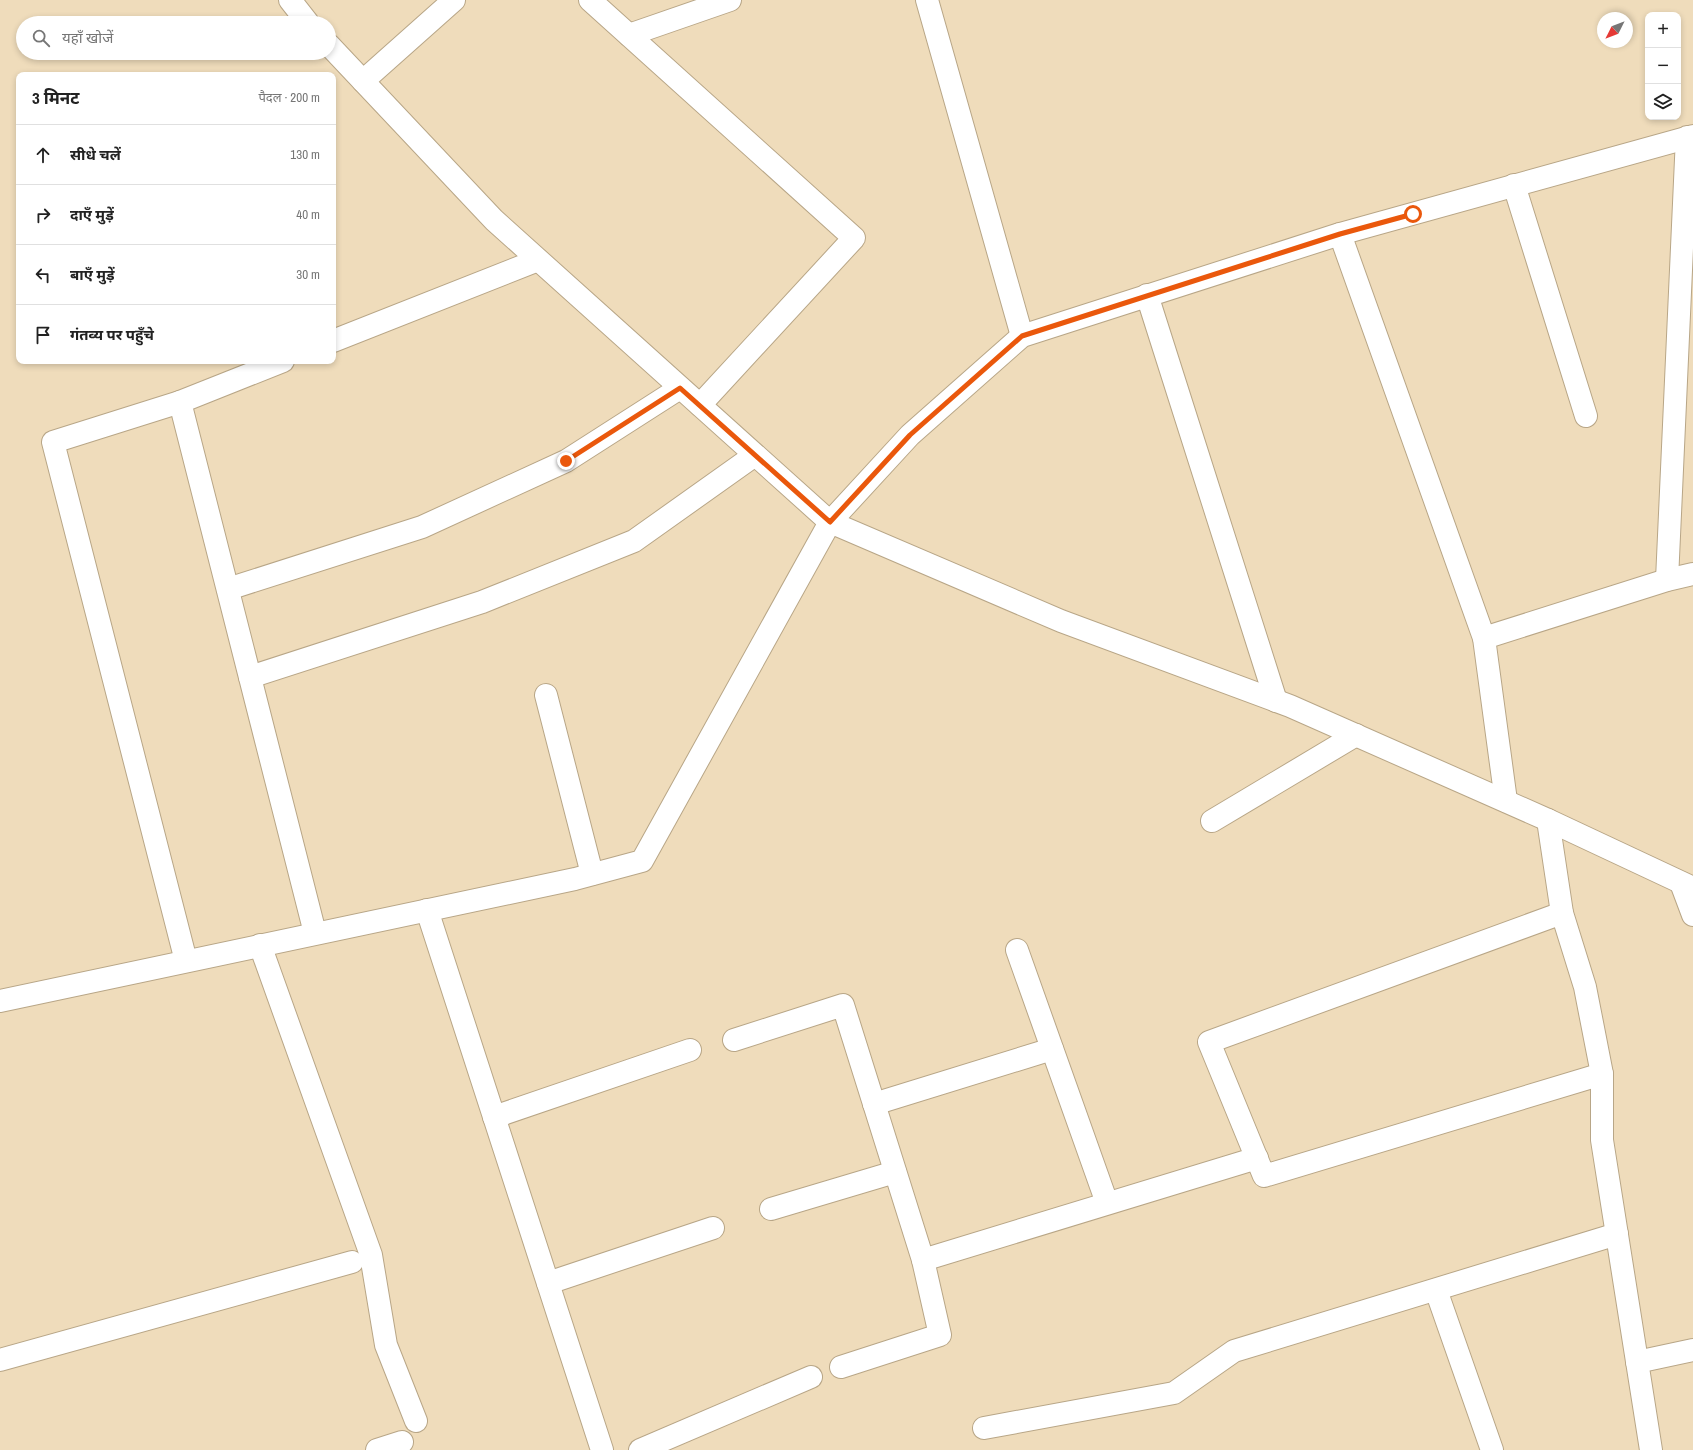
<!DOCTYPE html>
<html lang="hi">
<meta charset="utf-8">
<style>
body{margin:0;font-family:"Archivo Narrow","Noto Sans Devanagari",sans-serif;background:#f2f2f2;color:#222}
.controls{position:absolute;right:12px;top:12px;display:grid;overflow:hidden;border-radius:8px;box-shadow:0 2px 6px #0003}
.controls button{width:36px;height:36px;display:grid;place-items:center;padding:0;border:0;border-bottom:1px solid #e0e0e0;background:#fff;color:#222;font:20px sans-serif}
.compass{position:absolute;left:1597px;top:12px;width:36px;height:36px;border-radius:50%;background:#fff;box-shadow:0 2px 6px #0003;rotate:228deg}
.stop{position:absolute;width:12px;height:12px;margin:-9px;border:3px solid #ea580c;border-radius:50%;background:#fff}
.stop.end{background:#ea580c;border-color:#fff;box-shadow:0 1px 4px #0008}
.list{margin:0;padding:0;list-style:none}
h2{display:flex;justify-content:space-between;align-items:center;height:52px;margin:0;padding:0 16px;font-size:17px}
h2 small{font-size:13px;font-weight:400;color:#767676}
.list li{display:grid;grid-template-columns:26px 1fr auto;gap:12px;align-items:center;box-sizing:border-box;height:60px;padding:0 16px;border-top:1px solid #e0e0e0}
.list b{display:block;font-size:15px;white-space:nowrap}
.list em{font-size:13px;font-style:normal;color:#767676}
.icon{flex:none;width:22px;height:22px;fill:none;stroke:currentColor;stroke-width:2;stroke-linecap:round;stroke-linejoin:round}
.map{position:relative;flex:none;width:1693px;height:1450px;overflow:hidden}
.search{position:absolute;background:#fff;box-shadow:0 2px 6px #0003;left:16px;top:16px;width:320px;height:44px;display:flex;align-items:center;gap:10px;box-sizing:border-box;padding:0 14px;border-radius:22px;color:#767676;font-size:15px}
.panel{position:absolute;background:#fff;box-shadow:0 2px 6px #0003;left:16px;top:72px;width:320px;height:292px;border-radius:8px}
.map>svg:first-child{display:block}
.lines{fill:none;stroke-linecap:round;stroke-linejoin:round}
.minor-casing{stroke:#b8a687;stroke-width:24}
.tertiary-casing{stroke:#b8a687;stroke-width:24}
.minor{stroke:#fff;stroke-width:22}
.tertiary{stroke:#fff;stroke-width:22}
.route{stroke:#ea580c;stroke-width:5}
</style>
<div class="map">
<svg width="1693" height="1450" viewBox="0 0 1693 1450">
<rect width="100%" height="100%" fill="#efdcbb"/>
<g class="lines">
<defs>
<g id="minor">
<path d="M590,0L854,238L700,405"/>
<path d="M927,0L1022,336"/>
<path d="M629,35L730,0"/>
<path d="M363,81L454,0"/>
<path d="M1514,185L1586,416"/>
<path d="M1340,234L1484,638L1506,801"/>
<path d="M1147,295L1276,701"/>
<path d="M333,341L538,260"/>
<path d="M180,402L315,933"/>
<path d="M1667,580L1687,137"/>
<path d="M228,589L422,527L566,461L680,388"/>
<path d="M1484,638L1667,580L1693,574"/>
<path d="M250,677L482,602L634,541L755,455"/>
<path d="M546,695L592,874"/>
<path d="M1548,820L1562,913L1585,987L1602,1074V1140L1651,1450"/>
<path d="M1212,821L1356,735"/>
<path d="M1681,883L1693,915"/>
<path d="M427,910L602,1450"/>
<path d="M1562,913L1209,1042L1264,1176L1602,1074"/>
<path d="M260,945L371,1255L386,1345L416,1421"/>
<path d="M1017,950L1107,1203"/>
<path d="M186,961L53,442L180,402L283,361"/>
<path d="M0,1001L575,879L642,861L830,522L910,435L1022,336L1340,234L1693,136"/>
<path d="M734,1040L843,1005L923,1260L940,1335L841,1367"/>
<path d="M874,1104L1052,1049"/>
<path d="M494,1117L690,1050"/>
<path d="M771,1209L895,1172"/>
<path d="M923,1260L1257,1158"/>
<path d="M548,1283L713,1228"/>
<path d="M1436,1290L1492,1450"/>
<path d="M0,1360L352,1262"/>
<path d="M1637,1362L1693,1350"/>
<path d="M984,1428L1174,1393L1234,1351L1617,1234"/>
<path d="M377,1450L402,1442"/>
<path d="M640,1450L811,1377"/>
</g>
<g id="tertiary">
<path d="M290,0L308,23"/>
<path d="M329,45L494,220L830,522L1061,621L1290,706L1548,820L1693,888"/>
</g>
</defs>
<use href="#minor" class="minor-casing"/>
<use href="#tertiary" class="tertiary-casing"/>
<use href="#minor" class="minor"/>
<use href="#tertiary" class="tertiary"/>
</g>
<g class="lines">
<path class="route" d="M566,461L680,388L830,522L910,435L1022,336L1340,234L1413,214"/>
</g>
</svg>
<div class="controls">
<button>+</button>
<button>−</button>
<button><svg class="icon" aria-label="layers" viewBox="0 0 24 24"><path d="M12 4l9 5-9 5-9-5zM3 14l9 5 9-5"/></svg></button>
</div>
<svg class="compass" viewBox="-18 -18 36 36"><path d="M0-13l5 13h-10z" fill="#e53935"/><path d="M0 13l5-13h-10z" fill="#767676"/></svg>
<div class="stop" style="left:1413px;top:214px"></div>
<div class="stop end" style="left:566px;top:461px"></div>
<div class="search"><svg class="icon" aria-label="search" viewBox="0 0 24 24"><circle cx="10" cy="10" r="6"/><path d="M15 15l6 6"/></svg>यहाँ खोजें</div>
<section class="panel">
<h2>3 मिनट<small>पैदल · 200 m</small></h2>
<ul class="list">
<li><svg class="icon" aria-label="ahead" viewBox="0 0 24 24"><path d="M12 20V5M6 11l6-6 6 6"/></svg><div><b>सीधे चलें</b></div><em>130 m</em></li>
<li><svg class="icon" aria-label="right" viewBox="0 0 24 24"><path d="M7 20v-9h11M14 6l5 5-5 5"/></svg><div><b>दाएँ मुड़ें</b></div><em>40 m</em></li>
<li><svg class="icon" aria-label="left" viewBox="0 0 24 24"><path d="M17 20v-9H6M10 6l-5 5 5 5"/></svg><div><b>बाएँ मुड़ें</b></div><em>30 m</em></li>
<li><svg class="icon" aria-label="arrive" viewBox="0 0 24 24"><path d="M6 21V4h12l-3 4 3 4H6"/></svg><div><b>गंतव्य पर पहुँचे</b></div></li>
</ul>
</section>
</div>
